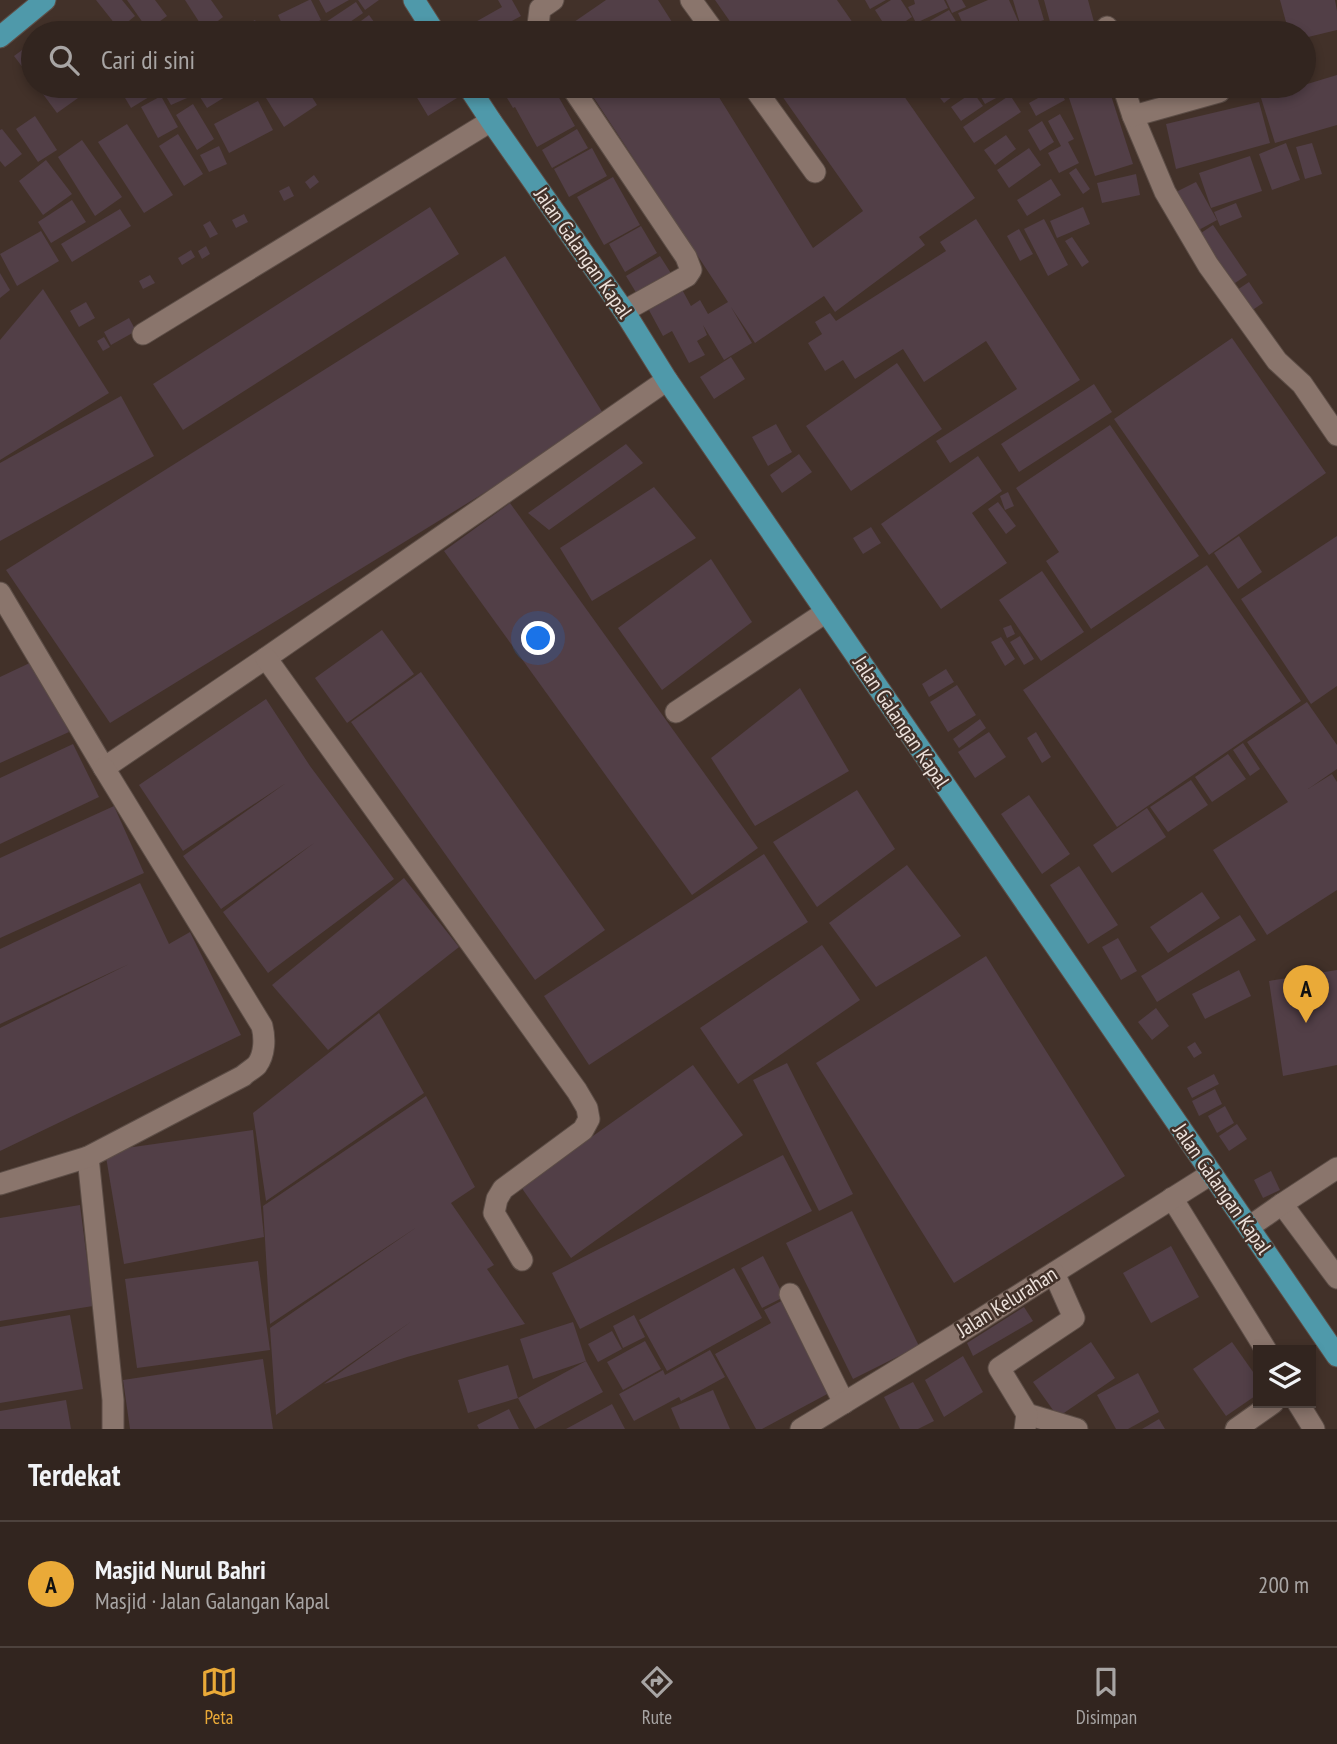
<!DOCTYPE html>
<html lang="id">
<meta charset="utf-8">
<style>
body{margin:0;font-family:"PT Sans Narrow",sans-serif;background:#3a2d28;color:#f1f3f6}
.controls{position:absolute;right:21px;bottom:21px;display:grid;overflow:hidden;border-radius:0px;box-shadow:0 4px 10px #0003}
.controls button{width:63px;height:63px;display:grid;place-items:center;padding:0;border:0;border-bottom:2px solid #4d423d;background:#32251f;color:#f1f3f6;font:35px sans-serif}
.you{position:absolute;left:539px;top:639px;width:24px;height:24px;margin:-18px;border:5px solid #fff;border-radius:50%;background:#1a73e8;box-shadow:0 0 0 10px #1a73e833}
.badge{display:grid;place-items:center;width:46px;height:46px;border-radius:50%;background:#eaaa38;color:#111;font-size:23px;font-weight:700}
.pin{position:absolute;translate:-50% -58px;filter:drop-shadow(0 2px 4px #0008)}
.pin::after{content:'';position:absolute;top:37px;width:24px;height:21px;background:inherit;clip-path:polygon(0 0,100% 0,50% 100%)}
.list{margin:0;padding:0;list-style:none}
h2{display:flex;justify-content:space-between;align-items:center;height:91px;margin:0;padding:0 28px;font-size:30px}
h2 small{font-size:23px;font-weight:400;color:#a8a5a4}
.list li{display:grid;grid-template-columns:46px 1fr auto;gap:21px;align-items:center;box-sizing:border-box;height:126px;padding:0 28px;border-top:2px solid #4d423d}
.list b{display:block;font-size:26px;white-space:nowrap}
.list p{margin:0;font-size:23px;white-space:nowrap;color:#a8a5a4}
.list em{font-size:23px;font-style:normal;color:#a8a5a4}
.icon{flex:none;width:38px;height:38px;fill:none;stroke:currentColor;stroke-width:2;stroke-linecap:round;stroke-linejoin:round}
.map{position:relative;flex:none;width:1337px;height:1429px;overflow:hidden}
.search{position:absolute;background:#32251f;box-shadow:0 4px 10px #0003;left:21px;right:21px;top:21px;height:77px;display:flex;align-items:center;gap:18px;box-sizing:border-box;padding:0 24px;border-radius:38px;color:#a8a5a4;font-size:26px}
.sheet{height:217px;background:#32251f}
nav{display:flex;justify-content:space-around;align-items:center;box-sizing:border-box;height:98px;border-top:2px solid #4d423d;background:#32251f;font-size:19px;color:#a8a5a4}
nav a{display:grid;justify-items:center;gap:4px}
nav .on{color:#eaaa38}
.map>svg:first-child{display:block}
.building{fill:#523f47}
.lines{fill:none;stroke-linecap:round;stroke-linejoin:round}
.minor-casing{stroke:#5c4d46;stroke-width:23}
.major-casing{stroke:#5c4d46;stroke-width:23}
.minor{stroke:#8a756c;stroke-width:21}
.major{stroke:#4f99aa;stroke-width:21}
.labels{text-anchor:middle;stroke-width:5;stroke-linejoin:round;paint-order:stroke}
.street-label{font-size:21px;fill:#ede2dc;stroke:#423129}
</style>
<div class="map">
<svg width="1337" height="1429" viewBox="0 0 1337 1429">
<rect width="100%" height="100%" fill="#423129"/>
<g class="building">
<path d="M96,0H122L135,16L119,29Z"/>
<path d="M127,0H155L167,16L148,30Z"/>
<path d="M185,0H211L223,17L205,31Z"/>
<path d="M309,0H311L321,20L293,33H286L278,15Z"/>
<path d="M319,0H349L326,13Z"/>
<path d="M358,0H379L365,10Z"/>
<path d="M498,0H512L521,16L510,22L516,33H456L502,7Z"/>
<path d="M606,0H658L679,33H558Z"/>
<path d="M715,0H837L860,33H738Z"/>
<path d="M865,0H886L870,9Z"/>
<path d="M891,0H901L912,17L889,32L875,10Z"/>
<path d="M914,0H944L948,8L916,23L908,7L915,4Z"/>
<path d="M946,0H962L966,7L952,13Z"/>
<path d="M988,0H1009L1019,23L996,33H967L958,13Z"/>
<path d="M1013,0H1038L1044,20L1021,27Z"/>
<path d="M1044,0H1088L1097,33H1053Z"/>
<path d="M1280,0H1335L1337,11V30L1304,38V33H1289Z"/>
<path d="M356,2L363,13L334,33H330L323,24Z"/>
<path d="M949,10L963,33H923L919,27Z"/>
<path d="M369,15L382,33H345Z"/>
<path d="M255,20L262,33H232Z"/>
<path d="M1040,24L1044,33H1015Z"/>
<path d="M33,42V81L14,56Z"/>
<path d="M1337,75V125L1275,143L1261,98Z"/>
<path d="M37,86H90L92,88L57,113Z"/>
<path d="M118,86H142L149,97L131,108Z"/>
<path d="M160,86H180L187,98L171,105Z"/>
<path d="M193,86H243L207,108Z"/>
<path d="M288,86H305L317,105L284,127L266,98Z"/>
<path d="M410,86H449L457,98L428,116Z"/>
<path d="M500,86H549L550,88L553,87L575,126L537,147L515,107L513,108Z"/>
<path d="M586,86H712L813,248L863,211L775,86H897L975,198L919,237L925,245L835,312L824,296L755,343L731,307L752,343L724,360L703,325L707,335L697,341L705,355L689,363L672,331L663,336L644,301L678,282L691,306L700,300L708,314L728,302Z"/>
<path d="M931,86H966L944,103Z"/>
<path d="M977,86H1006L1009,91L985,104L975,87Z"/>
<path d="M1065,86H1108L1133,164L1095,176Z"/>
<path d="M1058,87L1065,100L1036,116L1029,103Z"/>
<path d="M973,92L983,106L961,121L951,107Z"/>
<path d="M1010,95L1021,112L974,143L963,127Z"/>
<path d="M161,96L178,127L158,138L141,107Z"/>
<path d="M258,101L273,130L229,153L214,124Z"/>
<path d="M1259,102L1270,143L1176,169L1166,124Z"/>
<path d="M193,104L214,139L197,150L176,115Z"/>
<path d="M1060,114L1074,139L1068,142L1079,163L1059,173L1048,153L1061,146L1048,121Z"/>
<path d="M35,116L57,150L38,162L16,129Z"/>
<path d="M1042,121L1054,142L1040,151L1028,130Z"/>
<path d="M127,124L173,195L144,213L98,142Z"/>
<path d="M2,129L22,154L5,167L0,161V130Z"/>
<path d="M577,129L588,148L552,168L542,150Z"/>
<path d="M178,134L203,174L184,186L159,146Z"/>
<path d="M1006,135L1016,149L995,165L984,150Z"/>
<path d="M82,140L122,197L95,216L58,157Z"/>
<path d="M1286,143L1300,180L1272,190L1259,154Z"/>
<path d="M1312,143L1322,174L1305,179L1296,147Z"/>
<path d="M219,146L227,164L209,172L200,155Z"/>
<path d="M592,148L607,176L569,197L554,169Z"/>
<path d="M1029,148L1041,165L1009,188L997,170Z"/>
<path d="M1250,156L1262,191L1211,208L1199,173Z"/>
<path d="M46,160L72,194L43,215L19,181Z"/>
<path d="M1076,168L1090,189L1083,194L1069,173Z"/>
<path d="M1136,174L1140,195L1102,203L1097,183Z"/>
<path d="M314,175L319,182L310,189L305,182Z"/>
<path d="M613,177L640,225L604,245L577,197Z"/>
<path d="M1051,179L1061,195L1027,216L1017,200Z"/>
<path d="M1196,182L1217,220L1197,231L1176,192Z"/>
<path d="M289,186L294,196L284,201L279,191Z"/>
<path d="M72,200L86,222L51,243L38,222Z"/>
<path d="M1236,203L1242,217L1220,226L1214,212Z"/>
<path d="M430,207L459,254L183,430L153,384Z"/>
<path d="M1083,207L1090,224L1057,238L1050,221Z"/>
<path d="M120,209L131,226L72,262L61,244Z"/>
<path d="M244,214L248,222L236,228L232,220Z"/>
<path d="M976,219L1080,380L950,463L936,441L1017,389L986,341L924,382L903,349L855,379L843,360L825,371L808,343L822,334L815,322L830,313L836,321L946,251L940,242Z"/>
<path d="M1044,219L1068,265L1048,276L1024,229Z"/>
<path d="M210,221L218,234L210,238L203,225Z"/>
<path d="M1213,225L1247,275L1229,287L1195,237Z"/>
<path d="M641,226L657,253L625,272L609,244Z"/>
<path d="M1019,229L1033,254L1020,261L1007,236Z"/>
<path d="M41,231L59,261L17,286L0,254Z"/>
<path d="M1072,237L1089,262L1082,267L1065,241Z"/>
<path d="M206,246L210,254L202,259L198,251Z"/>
<path d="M191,250L195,257L182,265L178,258Z"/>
<path d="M505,256L606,418L110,723L6,570Z"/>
<path d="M660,256L674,278L640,299L626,276Z"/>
<path d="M0,273L10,290L0,298Z"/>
<path d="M150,275L155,283L143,289L139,281Z"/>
<path d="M1249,282L1263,303L1248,313L1234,292Z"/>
<path d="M43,289L109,393L0,460V340Z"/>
<path d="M86,302L95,318L79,327L70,311Z"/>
<path d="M129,318L136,331L111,345L104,332Z"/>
<path d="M104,337L110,347L103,351L97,341Z"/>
<path d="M1232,338L1326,473L1209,555L1114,419Z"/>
<path d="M731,357L745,379L714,399L700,377Z"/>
<path d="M897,363L942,429L851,491L806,426Z"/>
<path d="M1094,384L1112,412L1019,472L1001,444Z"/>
<path d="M121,396L154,456L0,541V463Z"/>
<path d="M776,424L792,452L768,466L752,437Z"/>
<path d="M1110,425L1199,556L1091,629L1046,561L1059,552L1016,488Z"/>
<path d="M626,444L643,463L549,530L528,513Z"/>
<path d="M799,454L812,472L782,493L770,475Z"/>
<path d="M978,456L1002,491L972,513L1007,563L941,609L881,524Z"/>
<path d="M654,487L696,538L592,601L560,548Z"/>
<path d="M1008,492L1014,506L1005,510L1000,496Z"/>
<path d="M998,502L1016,526L1006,534L988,509Z"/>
<path d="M510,503L758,848L692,895L444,551Z"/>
<path d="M871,527L881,543L863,554L853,538Z"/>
<path d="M1239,536L1262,572L1238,589L1214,553Z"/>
<path d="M1337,536V686L1311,704L1241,599Z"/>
<path d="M711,559L752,622L662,690L618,628Z"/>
<path d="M1207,565L1301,701L1117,827L1023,690Z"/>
<path d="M1042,571L1084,632L1041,661L999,600Z"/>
<path d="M1011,625L1015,634L1007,638L1003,628Z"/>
<path d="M382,630L414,674L347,723L315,678Z"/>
<path d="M1020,636L1034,659L1024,665L1010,642Z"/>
<path d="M1001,637L1015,659L1005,666L991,642Z"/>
<path d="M36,660L69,732L0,763V677Z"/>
<path d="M946,669L954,682L929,697L922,684Z"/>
<path d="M421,672L605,930L535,980L351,722Z"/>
<path d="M957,685L976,715L948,732L930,702Z"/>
<path d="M800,688L849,771L755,826L711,758Z"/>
<path d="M266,699L310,766L394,879L268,973L223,912L314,843L221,909L183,856L286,783L183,851L139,785Z"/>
<path d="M1307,702L1337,745V769L1308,789L1332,774L1337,782V890L1267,935L1213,850L1288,802L1247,742Z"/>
<path d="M980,719L986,728L959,748L953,739Z"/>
<path d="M989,732L1006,757L975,778L958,752Z"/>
<path d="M1036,732L1051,757L1042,763L1027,738Z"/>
<path d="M1243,743L1260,769L1250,776L1233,750Z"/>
<path d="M73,744L99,797L0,844V778Z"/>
<path d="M1228,754L1246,779L1212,802L1195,777Z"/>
<path d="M1191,780L1208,805L1168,832L1150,807Z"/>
<path d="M857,790L895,849L817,907L773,842Z"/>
<path d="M1029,795L1070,854L1042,874L1001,814Z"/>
<path d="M114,806L144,873L0,938V858Z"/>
<path d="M1147,808L1166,837L1112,873L1093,845Z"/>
<path d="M764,854L808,922L589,1065L544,996Z"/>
<path d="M907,865L961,936L876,987L829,923Z"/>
<path d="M1079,866L1118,925L1088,944L1050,885Z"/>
<path d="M404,878L459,947L328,1050L272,985Z"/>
<path d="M140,883L169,944L190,932L241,1035L0,1151V1028L129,964L0,1024V949Z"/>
<path d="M1202,892L1220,918L1168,953L1150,927Z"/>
<path d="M1240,915L1256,940L1157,1002L1141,976Z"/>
<path d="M1118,938L1137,971L1121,980L1102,947Z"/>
<path d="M822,945L860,1000L738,1084L700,1028Z"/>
<path d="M986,956L1125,1176L954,1283L816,1063Z"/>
<path d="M1239,970L1251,996L1205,1019L1192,994Z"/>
<path d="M1337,970V1065L1283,1076L1269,981Z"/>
<path d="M1156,1008L1169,1026L1152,1040L1138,1022Z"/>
<path d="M379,1013L424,1093L266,1201L253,1113Z"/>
<path d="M1195,1042L1202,1053L1194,1058L1187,1047Z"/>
<path d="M787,1063L853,1194L819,1211L753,1080Z"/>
<path d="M693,1065L743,1135L571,1258L521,1187Z"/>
<path d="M1214,1074L1219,1084L1192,1098L1187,1088Z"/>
<path d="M1215,1089L1222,1104L1199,1116L1192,1101Z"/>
<path d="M426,1096L475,1187L451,1203L494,1265L487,1269L525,1324L407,1357L324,1384L412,1321L276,1415L270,1328L417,1227L270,1324L263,1206Z"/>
<path d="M1225,1106L1234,1123L1217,1133L1208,1116Z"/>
<path d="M1237,1124L1247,1139L1229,1151L1219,1136Z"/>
<path d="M253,1130L264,1237L124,1264L105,1151Z"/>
<path d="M783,1155L812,1211L580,1329L552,1273Z"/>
<path d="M1271,1171L1280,1190L1263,1198L1254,1180Z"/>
<path d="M80,1205L93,1306L0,1321V1218Z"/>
<path d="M852,1211L919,1346L853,1379L786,1243Z"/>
<path d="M1171,1246L1199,1297L1151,1323L1123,1273Z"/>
<path d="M763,1256L784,1297L762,1308L741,1268Z"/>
<path d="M258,1261L270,1350L137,1368L125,1279Z"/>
<path d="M734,1268L762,1318L667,1371L639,1320Z"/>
<path d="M785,1299L831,1392L762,1429H756L715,1354L771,1323L764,1310Z"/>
<path d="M1024,1307L1033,1321L973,1356L967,1343Z"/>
<path d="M70,1315L83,1389L0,1403V1327Z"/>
<path d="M634,1315L645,1337L623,1348L613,1326Z"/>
<path d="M573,1322L586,1361L603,1392L535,1429L518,1398L586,1361L533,1379L520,1339Z"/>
<path d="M612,1331L622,1349L598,1362L588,1344Z"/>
<path d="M645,1341L661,1369L623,1390L607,1362Z"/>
<path d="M1091,1342L1115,1378L1058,1417L1033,1382Z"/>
<path d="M1232,1342L1258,1379V1394L1226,1416L1193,1369Z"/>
<path d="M710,1350L725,1377L681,1401L679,1397L634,1421L619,1394L663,1370L665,1375Z"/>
<path d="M963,1356L983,1392L944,1417L925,1380Z"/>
<path d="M263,1359L273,1429H130L123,1380Z"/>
<path d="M508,1365L518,1398L468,1413L458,1380Z"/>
<path d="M1138,1373L1159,1412L1128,1429H1116L1097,1395Z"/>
<path d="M913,1382L934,1421L918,1429H900L884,1397Z"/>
<path d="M713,1390L730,1429H680L671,1408Z"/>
<path d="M66,1400L71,1429H0V1411Z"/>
<path d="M612,1404L625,1429H566Z"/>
<path d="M509,1409L519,1429H479L477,1425Z"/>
<path d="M1159,1419L1165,1429H1142Z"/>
</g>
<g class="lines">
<defs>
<g id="minor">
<path d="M691,0L715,33"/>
<path d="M1107,27L1108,33"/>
<path d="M537,33L540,9L553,0"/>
<path d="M571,86L686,257L691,270L687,276L624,311"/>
<path d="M753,86L815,172"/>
<path d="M1123,86L1133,116L1165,192L1208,265L1277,361L1302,384L1337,435"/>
<path d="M1133,116L1219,92"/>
<path d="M143,334L491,121"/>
<path d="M0,593L104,768L266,658L667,380"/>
<path d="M266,658L577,1091L587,1108L589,1119L583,1130L503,1189L497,1199L494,1213L522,1260"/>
<path d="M676,712L826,612"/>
<path d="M88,1157L113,1400V1429"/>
<path d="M0,1184L88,1157L243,1076C247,1072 253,1069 257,1065C265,1054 265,1038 262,1026L104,768"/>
<path d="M1172,1198L1266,1350"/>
<path d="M1282,1204L1337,1278"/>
<path d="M1249,1227L1282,1204L1337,1168"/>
<path d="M790,1294L844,1403"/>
<path d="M1298,1403L1314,1429"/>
<path d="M1027,1414L1077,1429"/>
<path d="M801,1429L957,1334L1211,1174"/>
<path d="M1025,1429L1027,1414L999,1368L1074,1318L1054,1273"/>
<path d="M1236,1429L1273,1403"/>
</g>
<g id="major">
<path d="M414,0L435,33"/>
<path d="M0,37L45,0"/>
<path d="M468,86L491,121L624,311L667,380L1337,1356"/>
</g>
</defs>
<use href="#minor" class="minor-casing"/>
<use href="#major" class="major-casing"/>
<use href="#minor" class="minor"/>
<use href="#major" class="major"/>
</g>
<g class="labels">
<g class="street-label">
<text transform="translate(583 253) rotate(55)" y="7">Jalan Galangan Kapal</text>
<text transform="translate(901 722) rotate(56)" y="7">Jalan Galangan Kapal</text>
<text transform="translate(1222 1189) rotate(55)" y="7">Jalan Galangan Kapal</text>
<text transform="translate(1007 1302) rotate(-32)" y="7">Jalan Kelurahan</text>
</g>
</g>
</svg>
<div class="controls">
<button><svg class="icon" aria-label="layers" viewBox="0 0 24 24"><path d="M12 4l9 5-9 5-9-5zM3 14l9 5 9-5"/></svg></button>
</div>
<div class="you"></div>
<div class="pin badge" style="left:1306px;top:1023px">A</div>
<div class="search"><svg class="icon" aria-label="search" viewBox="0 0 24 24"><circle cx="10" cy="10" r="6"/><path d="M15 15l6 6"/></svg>Cari di sini</div>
</div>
<section class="sheet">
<h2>Terdekat<small></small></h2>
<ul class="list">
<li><span class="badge">A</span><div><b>Masjid Nurul Bahri</b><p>Masjid · Jalan Galangan Kapal</p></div><em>200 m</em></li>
</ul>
</section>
<nav>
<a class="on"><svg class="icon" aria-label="map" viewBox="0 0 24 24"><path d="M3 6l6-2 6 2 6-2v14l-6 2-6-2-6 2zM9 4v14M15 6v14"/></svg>Peta</a>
<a><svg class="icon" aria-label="directions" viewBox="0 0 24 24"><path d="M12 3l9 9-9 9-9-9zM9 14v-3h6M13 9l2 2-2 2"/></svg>Rute</a>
<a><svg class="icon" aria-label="saved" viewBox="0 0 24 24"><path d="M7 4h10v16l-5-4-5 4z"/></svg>Disimpan</a>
</nav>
